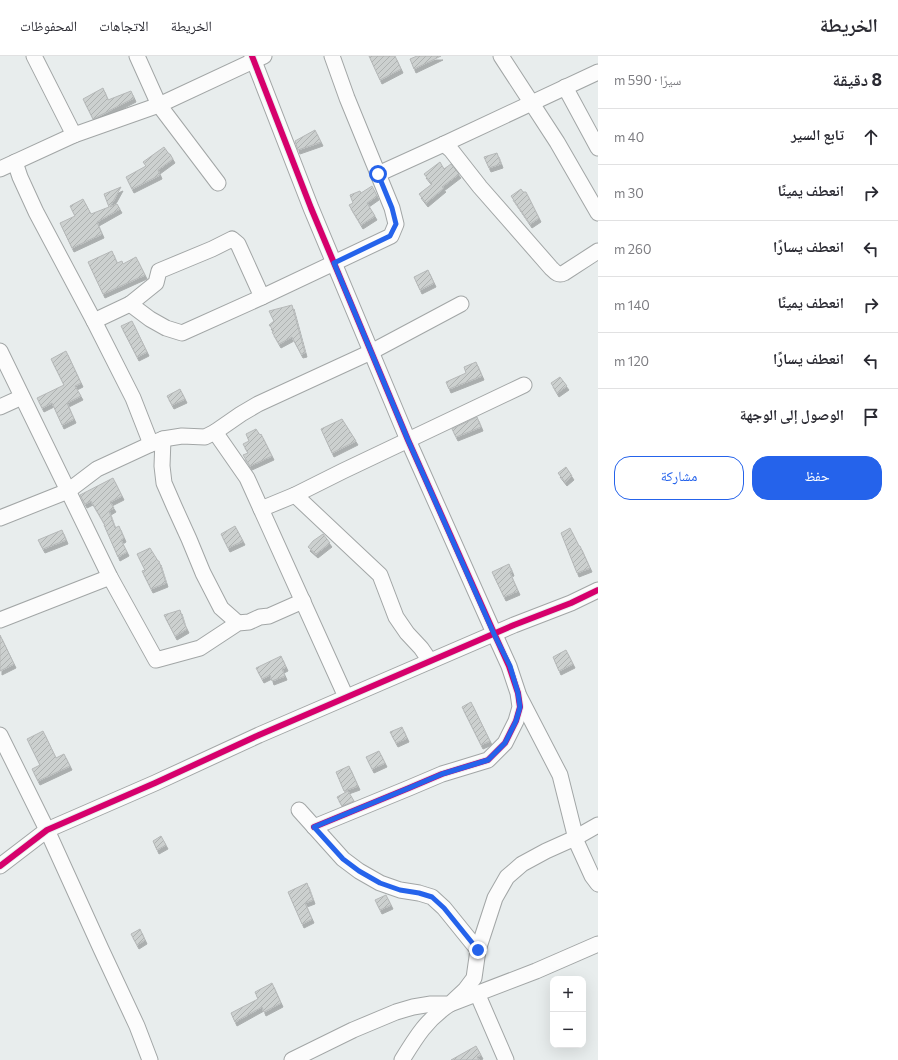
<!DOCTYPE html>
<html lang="ar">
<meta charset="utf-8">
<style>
body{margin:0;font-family:Commissioner,"Noto Naskh Arabic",sans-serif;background:#f2f2f3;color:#2b2b33;direction:rtl}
.controls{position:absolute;right:12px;bottom:12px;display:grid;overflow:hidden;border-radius:8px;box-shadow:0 4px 16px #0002}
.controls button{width:36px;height:36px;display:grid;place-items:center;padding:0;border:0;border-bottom:1px solid #e1e1e2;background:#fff;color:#2b2b33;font:20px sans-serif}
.stop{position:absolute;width:12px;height:12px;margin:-9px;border:3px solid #2563eb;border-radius:50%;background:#fff}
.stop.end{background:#2563eb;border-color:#fff;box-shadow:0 1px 4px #0008}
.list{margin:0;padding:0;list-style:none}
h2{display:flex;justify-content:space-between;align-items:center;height:52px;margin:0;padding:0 16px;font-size:17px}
h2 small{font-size:13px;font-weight:400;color:#7c7c81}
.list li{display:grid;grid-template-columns:26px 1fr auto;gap:12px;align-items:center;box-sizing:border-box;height:56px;padding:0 16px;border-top:1px solid #e1e1e2}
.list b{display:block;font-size:15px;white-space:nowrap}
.list em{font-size:13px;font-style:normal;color:#7c7c81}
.actions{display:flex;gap:8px;padding:12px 16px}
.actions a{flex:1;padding:9px 0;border:1px solid #2563eb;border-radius:16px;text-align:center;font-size:14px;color:#2563eb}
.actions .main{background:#2563eb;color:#fff}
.icon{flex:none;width:22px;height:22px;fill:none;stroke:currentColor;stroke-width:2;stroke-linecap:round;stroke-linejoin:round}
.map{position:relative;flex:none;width:598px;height:1004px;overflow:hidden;direction:ltr}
header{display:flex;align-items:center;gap:24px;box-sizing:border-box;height:56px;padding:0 20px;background:#fff;border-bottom:1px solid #e1e1e2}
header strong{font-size:19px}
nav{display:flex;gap:22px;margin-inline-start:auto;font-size:14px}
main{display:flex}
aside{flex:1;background:#fff}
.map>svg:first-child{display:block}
.building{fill:url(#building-hatch);stroke:#b5b8b8;filter:url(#shadow)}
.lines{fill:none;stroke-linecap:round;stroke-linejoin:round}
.minor-casing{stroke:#a2a6a6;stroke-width:17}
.minor{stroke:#fcfcfc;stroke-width:15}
.cycleway-casing{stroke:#e6efef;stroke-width:8}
.cycleway{stroke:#d6006c;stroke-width:6}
.route{stroke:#2563eb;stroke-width:5}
</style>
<header>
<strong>الخريطة</strong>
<nav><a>الخريطة</a><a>الاتجاهات</a><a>المحفوظات</a></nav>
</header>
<main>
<aside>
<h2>8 دقيقة<small>سيرًا · 590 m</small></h2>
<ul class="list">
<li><svg class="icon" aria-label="ahead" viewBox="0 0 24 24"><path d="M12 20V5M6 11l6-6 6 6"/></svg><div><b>تابع السير</b></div><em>40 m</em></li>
<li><svg class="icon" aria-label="right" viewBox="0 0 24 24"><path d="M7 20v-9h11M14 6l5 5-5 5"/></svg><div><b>انعطف يمينًا</b></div><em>30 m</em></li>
<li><svg class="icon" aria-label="left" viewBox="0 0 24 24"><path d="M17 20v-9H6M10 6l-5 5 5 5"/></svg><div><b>انعطف يسارًا</b></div><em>260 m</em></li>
<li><svg class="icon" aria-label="right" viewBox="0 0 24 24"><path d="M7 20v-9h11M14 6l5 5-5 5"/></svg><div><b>انعطف يمينًا</b></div><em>140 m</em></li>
<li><svg class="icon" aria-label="left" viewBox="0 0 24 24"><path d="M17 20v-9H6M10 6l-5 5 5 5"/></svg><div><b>انعطف يسارًا</b></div><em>120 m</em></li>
<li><svg class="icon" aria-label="arrive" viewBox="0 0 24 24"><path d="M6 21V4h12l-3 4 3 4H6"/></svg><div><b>الوصول إلى الوجهة</b></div></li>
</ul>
<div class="actions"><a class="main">حفظ</a><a>مشاركة</a></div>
</aside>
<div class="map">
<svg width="598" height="1004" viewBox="0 0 598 1004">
<defs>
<pattern id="building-hatch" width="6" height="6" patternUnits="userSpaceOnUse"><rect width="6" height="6" fill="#ccd0cf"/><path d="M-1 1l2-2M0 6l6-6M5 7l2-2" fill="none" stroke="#aeb2b1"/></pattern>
<filter id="shadow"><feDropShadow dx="2" dy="4" stdDeviation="0" flood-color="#0004"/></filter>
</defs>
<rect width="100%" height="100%" fill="#e8eded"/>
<g class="building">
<path d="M369,0H395L401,13L380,24Z"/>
<path d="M417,0H441L414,13L410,3Z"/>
<path d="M103,32L108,44L131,35L134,42L93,63L83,43Z"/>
<path d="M315,74L321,86L298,94L295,85Z"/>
<path d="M164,91L169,98H170L173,103L158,114L160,119L132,133L126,121L146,110L143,106Z"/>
<path d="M497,97L501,108L489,112L484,101Z"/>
<path d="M440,106L444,113L451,108L459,118L442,131L444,132L426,147L419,138L432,128L424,118Z"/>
<path d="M372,130L377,140L367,147L375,160L361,169L349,149L353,147L350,139L360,135L361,137Z"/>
<path d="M121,131L110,151L117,148L120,153L97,166L102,178L72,192L60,167L75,160L70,150L83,143L91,158L109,151L104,138Z"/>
<path d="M521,133L523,136H526L539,162L530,168L511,140Z"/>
<path d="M112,195L117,207L122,205L123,208L136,201L145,219L103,238L88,206Z"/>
<path d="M428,214L434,227L420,234L414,221Z"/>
<path d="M292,249L305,297L301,298L292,281L279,288L272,276L274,275L269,269L274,265L269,255Z"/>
<path d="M132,265L147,296L137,301L121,270Z"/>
<path d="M66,295L81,327L75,330L81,340L67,347L74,363L62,369L52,347L42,352L37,342L64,329L51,303Z"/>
<path d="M476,306L482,320L449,333L446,326L466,317L464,311Z"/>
<path d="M560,321L567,330L557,337L551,327Z"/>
<path d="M180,333L185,343L172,349L167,340Z"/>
<path d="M477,361L481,371L456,381L452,373Z"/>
<path d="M342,363L356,385L332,397L321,373Z"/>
<path d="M256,373L260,379L261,378L272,400L250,410L243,399L248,397L243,388L249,385L246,378Z"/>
<path d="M566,411L572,420L565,426L558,417Z"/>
<path d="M113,422L122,440L110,446L114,452L109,455L115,472L119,470L124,482L121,484L127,496L118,501L104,469H105L91,445L85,448L80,439Z"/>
<path d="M235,470L243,485L228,492L221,478Z"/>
<path d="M570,472L579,490H580L590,512L577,517L561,477Z"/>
<path d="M62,474L66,484L43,493L38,484Z"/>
<path d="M323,478L330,487L316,498L308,491L313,485Z"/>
<path d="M150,492L158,505H159L166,527L151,533L142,515L145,514L137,498Z"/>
<path d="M509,508L512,516L510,517L518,535L504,541L492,516Z"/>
<path d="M180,554L184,567L187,573L175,580L164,559Z"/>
<path d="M0,579L14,608L0,615Z"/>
<path d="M566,594L573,608L559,615L553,601Z"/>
<path d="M281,600L286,611L282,613L285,620L272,625L270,619L262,623L256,612Z"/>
<path d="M471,646L490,685L481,689L462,651Z"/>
<path d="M402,671L407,682L396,687L390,676Z"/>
<path d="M43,675L56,702L64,698L70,710L38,725L32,713L40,709L27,683Z"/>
<path d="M379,695L385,707L372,713L366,701Z"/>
<path d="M349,710L358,730L344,735L336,716Z"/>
<path d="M348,735L354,745L342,750L337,741Z"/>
<path d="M161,780L166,789L157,794L153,785Z"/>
<path d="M307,827L313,844L305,847L312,863L302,868L288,836Z"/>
<path d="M386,839L391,849L380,854L375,844Z"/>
<path d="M140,873L145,884L137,889L131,878Z"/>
<path d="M272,927L281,947L264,956L262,951L235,966L231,957L258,943L255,936Z"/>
<path d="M476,990L481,999L477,1001L479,1004H451Z"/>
</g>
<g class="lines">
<defs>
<g id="minor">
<path d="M34,0L74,79"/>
<path d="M137,0L159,49L218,127"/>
<path d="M252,0L311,152L408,384L494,577L509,610L518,637L520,651L516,665L505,687L488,704L442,718L409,732L314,771"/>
<path d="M501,0L557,86L598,157"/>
<path d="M565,31L598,92"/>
<path d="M444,88L451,94L480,131L551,212C555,216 558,220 564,217L598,195"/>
<path d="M15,106L20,121L36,156L94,265L133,342L151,388"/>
<path d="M0,113L74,79L159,49L264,0"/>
<path d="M378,118L444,88L598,16"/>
<path d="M130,248L150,263L166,272L182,277L262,241L391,180L396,168L392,152L347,42L332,0"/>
<path d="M94,265L130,248L156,227L159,215L212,193L232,183L238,188L262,241"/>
<path d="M0,295L110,521L156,604L200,592L238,567L249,566L260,561L269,560L303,545"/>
<path d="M0,351L22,341"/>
<path d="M215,376L247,422L346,641"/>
<path d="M163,383L162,410L164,427L174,450L189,483L203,517L221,552L238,567"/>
<path d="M295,439L380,519L396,561L407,577L421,592L430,605"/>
<path d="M261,453L295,439L343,415L524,329"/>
<path d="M0,462L68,435L97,413L151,388L163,383L182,380L205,381L215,376L241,358L258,348L371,296L461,248"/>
<path d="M0,564L110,521"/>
<path d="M519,640L560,719L577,787L592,820L598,828"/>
<path d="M0,679L47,774L101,893L137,970L150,1004"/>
<path d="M299,754L343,803L359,815L380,827L400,834L419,837L432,841L444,852L478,894"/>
<path d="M0,810L47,774L155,727L259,679L514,569L571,547L598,534"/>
<path d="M477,937L506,1004"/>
<path d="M292,1004L353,974L396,956L413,951L431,948H450L465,934L474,922L478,894L495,842L507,821L522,808L546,795L575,782L598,769"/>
<path d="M402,1004C416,981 427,963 450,948L536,915L598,888"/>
</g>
</defs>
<use href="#minor" class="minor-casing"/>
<use href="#minor" class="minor"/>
<defs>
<g id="cycleway">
<path d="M252,0L311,152L408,384L494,577L509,610L518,637L520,651L516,665L505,687L488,704L442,718L409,732L314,771"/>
<path d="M0,810L47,774L155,727L259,679L514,569L571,547L598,534"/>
</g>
</defs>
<use href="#cycleway" class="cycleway-casing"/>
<use href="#cycleway" class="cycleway"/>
</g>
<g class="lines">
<path class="route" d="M378,118L392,152L396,168L390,180L334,207L408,384L494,578L510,610L518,637L520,651L516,665L505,687L488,704L442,718L409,732L314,771L343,803L359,815L380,827L400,834L419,837L432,841L444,852L478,894"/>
</g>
</svg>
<div class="controls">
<button>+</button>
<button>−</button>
</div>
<div class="stop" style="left:378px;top:118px"></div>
<div class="stop end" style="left:478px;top:894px"></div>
</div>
</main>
